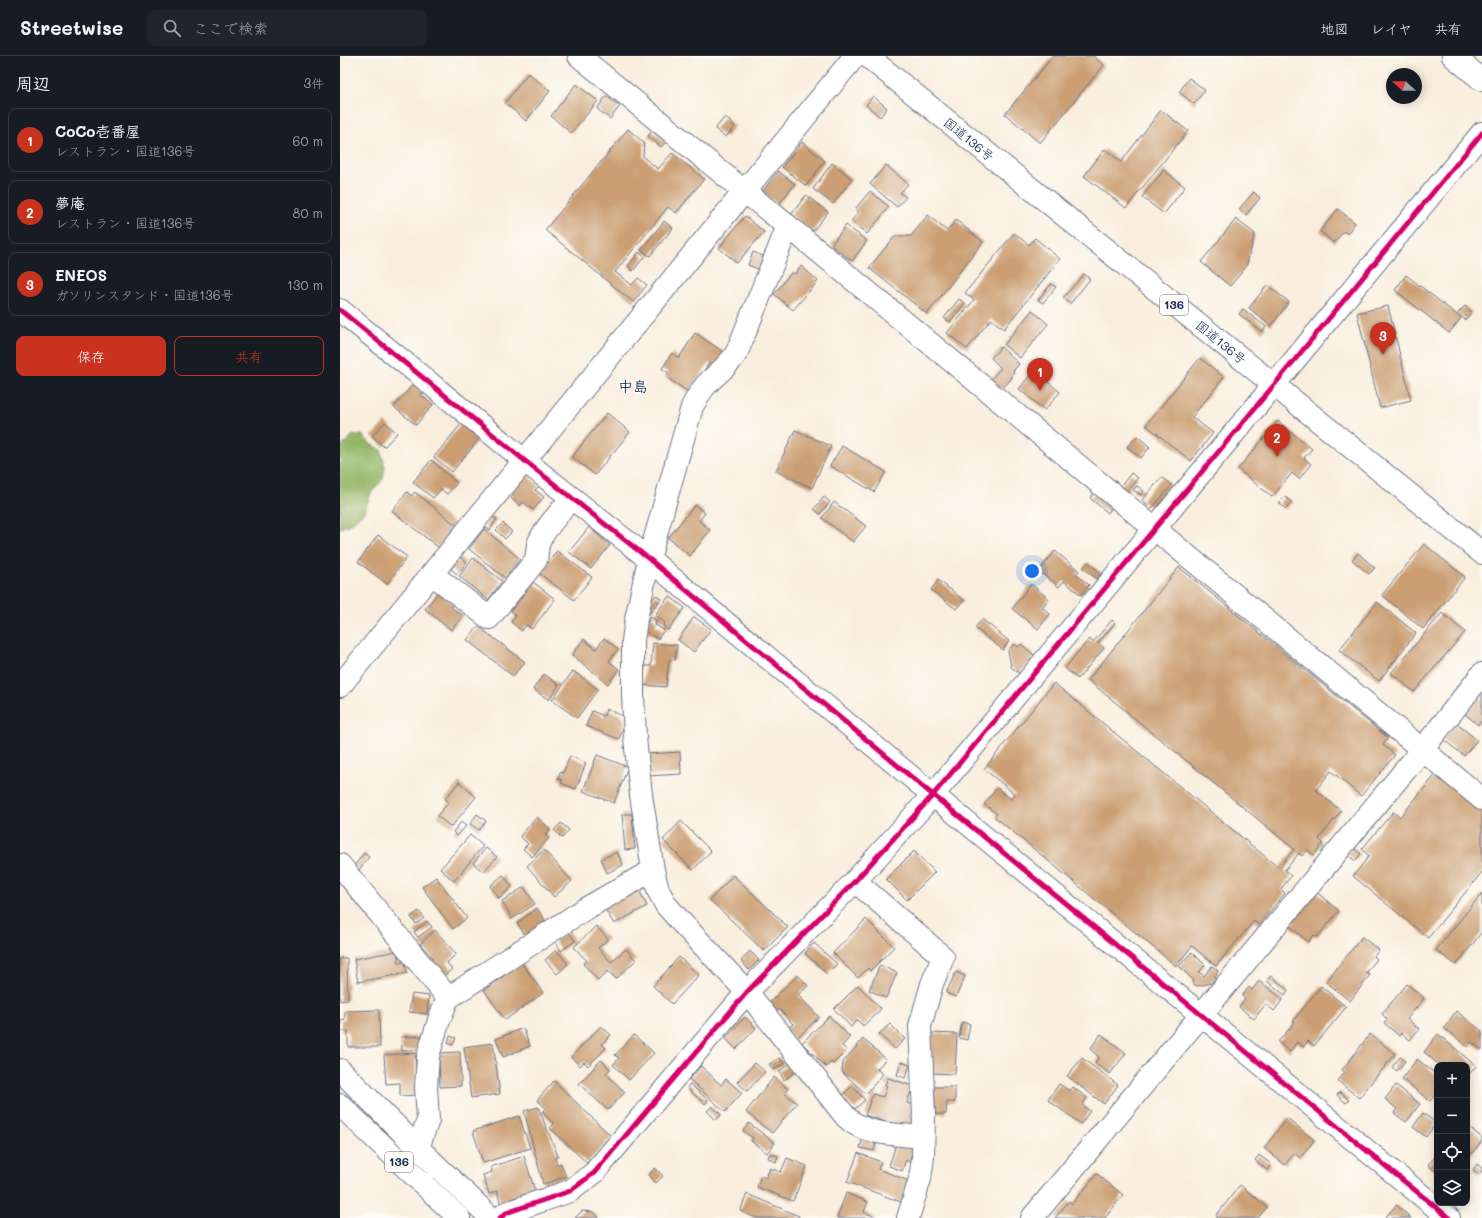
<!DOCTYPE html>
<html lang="ja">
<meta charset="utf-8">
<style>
body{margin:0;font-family:Mali,"Klee One",sans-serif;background:#20242c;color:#f1f3f6}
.controls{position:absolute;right:12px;bottom:12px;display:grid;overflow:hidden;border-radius:8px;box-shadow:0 2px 10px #0003}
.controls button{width:36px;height:36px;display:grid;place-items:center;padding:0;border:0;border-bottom:1px solid #363941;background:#171b24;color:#f1f3f6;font:20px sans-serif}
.compass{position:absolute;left:1046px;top:12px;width:36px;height:36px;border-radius:50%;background:#171b24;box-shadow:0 2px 10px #0003;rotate:291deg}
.you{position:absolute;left:692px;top:515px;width:14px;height:14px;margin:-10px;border:3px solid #fff;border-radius:50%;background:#1a73e8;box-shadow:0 0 0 6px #1a73e833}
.badge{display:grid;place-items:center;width:26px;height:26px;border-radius:50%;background:#c8321e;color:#fff;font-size:13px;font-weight:700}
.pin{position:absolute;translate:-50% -33px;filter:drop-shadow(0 1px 2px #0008)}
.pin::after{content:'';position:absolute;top:21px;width:14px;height:12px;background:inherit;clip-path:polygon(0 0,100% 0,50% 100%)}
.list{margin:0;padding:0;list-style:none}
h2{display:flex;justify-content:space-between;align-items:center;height:52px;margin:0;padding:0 16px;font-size:17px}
h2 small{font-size:13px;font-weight:400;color:#9ea1a6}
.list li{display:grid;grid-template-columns:26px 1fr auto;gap:12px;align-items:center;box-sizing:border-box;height:64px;margin:0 8px 8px;padding:0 8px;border:1px solid #363941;border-radius:8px}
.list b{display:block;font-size:15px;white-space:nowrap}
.list p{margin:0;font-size:13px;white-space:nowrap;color:#9ea1a6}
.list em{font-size:13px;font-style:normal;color:#9ea1a6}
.actions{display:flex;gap:8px;padding:12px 16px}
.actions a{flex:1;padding:9px 0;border:1px solid #c8321e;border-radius:8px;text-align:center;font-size:14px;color:#c8321e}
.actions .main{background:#c8321e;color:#fff}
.icon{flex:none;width:22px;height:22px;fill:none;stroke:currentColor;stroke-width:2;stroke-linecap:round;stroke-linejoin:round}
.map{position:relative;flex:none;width:1142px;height:1162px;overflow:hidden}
header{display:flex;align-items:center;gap:24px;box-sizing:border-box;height:56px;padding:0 20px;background:#171b24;border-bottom:1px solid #363941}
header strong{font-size:19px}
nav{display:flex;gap:22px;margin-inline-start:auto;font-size:14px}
.search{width:280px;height:36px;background:#20242c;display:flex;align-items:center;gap:10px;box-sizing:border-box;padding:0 14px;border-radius:8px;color:#9ea1a6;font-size:15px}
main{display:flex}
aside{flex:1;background:#171b24}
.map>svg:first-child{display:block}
.forest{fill:#95b668;stroke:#587263}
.building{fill:#cb9f73}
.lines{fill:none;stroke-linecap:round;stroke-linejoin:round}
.street-casing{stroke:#69728a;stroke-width:24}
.secondary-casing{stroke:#69728a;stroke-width:24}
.highway-casing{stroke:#69728a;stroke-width:24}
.street{stroke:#fff;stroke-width:22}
.secondary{stroke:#fff;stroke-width:22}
.highway{stroke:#fff;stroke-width:22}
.cycleway-casing{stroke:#fdfcf7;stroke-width:8}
.cycleway{stroke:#d6006c;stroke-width:5}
.labels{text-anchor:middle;stroke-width:3;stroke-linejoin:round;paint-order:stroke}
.shield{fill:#fdfcf7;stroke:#5f6c8c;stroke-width:1}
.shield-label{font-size:12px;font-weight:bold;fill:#1b2f5e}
.street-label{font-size:13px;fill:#1b2f5e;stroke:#fdfcf7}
.quarter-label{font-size:15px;font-weight:bold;fill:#1b2f5e;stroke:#fdfcf7}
</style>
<header>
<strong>Streetwise</strong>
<div class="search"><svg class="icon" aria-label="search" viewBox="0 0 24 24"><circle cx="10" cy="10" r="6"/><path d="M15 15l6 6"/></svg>ここで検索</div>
<nav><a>地図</a><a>レイヤ</a><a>共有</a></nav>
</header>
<main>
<aside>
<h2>周辺<small>3件</small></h2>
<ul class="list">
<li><span class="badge">1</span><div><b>CoCo壱番屋</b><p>レストラン · 国道136号</p></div><em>60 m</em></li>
<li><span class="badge">2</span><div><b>夢庵</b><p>レストラン · 国道136号</p></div><em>80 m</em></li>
<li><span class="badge">3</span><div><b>ENEOS</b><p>ガソリンスタンド · 国道136号</p></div><em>130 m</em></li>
</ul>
<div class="actions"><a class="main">保存</a><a>共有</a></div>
</aside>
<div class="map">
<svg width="1142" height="1162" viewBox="0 0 1142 1162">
<rect width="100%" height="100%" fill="#fdfcf7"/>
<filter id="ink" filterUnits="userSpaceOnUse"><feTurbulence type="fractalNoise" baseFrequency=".025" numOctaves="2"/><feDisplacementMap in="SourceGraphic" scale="8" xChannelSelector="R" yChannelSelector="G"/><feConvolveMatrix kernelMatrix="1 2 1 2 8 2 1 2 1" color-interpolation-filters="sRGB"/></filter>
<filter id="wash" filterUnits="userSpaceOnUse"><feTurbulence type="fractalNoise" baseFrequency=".012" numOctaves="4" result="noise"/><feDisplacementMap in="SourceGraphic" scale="16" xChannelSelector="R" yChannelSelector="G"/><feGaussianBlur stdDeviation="0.9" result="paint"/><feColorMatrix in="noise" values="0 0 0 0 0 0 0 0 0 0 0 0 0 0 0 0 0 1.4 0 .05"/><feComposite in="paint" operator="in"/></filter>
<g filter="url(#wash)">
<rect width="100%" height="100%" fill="#f9eedd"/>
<path class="forest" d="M13,379H22L32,389L41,394L45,411L43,423L31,437L24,456L12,467L0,472V392Z"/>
<g id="blocks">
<g class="building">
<path d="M713,0H753L764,9L700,87L665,58Z"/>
<path d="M188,17L210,35L186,65L165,47Z"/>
<path d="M849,22L865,34L854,48L839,36Z"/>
<path d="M236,28L258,45L231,77L211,60Z"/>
<path d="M266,40L280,50L270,63L257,53Z"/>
<path d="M533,40L547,52L540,61L526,49Z"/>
<path d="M821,54L848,75L786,152L744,120L765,93L781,106Z"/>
<path d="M385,61L395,70L386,81L375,73Z"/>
<path d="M288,73L304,87L303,101L318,113L332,97L364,123L336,157L328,151L275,216L292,229L298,222L307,229L293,246L205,174Z"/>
<path d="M312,75L326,86L321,91L308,80Z"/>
<path d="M462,86L485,105L466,130L442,111Z"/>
<path d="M492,107L512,123L493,148L473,133Z"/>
<path d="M546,109L568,128L560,137L566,141L557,151L530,128Z"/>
<path d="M824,114L845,131L824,158L802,141Z"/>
<path d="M438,115L455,128L438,149L422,136Z"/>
<path d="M530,135L549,151L527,178L511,165L519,156L515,153Z"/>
<path d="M914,136L920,142L906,159L899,153Z"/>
<path d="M466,139L488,156L473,175L451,159Z"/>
<path d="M998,153L1015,167L1007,178L1004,175L994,187L980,175Z"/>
<path d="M588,159L607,175L616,164L643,186L587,258L529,212L555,180H571Z"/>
<path d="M405,160L424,176L397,207L379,192Z"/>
<path d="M896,163L915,178L906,211L890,230L861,206Z"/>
<path d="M324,165L333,172L310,200L301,194Z"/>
<path d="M506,169L527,185L512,205L491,189Z"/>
<path d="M674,177L689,189L695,182L720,203L664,273L651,263L627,293L607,277L634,244L625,237Z"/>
<path d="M299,196L304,201L293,215L288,210Z"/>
<path d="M413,196L423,200L422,203L429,206L425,216L408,209Z"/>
<path d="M461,210L478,225L453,254L434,238L452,216L455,218Z"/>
<path d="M744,218L750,223L730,248L723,242Z"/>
<path d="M1066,219L1121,262L1109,277L1055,234Z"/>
<path d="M711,228L716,231L703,247L698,244Z"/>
<path d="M927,229L949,246L931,270L909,252Z"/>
<path d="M619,243L625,247L610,266L604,262Z"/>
<path d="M1048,250L1071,344L1040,352L1017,257Z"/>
<path d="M1125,250L1132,256L1125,264L1118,257Z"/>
<path d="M903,253L926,271L922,276L899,258Z"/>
<path d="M692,254L708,268L680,302L664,289Z"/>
<path d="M355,277L385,297L375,311L369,307L350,337L326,321L329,317L322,313L332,297L339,302Z"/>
<path d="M661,291L679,308L674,314L671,323L661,334L650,324L661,312L651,302Z"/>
<path d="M860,302L884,321L852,361L873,377L851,405L806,369Z"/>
<path d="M694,314L720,336L705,354L679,333Z"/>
<path d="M74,327L83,336L81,339L93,349L76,369L54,351Z"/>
<path d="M267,357L290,376L255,419L232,401Z"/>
<path d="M938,365L972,393L964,402L971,408L959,423L952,417L932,441L898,413Z"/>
<path d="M45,366L57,377L44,391L32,380Z"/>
<path d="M122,367L140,382L112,416L94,401Z"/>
<path d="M455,374L491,390L472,432L436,415Z"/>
<path d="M797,380L810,391L801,402L787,391Z"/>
<path d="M502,390L546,416L534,436L490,410Z"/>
<path d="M91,404L117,427L107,438L101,433L93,442L73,426Z"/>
<path d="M791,417L798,422L787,435L781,430Z"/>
<path d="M186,418L199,430L195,434L204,441L193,454L183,446L180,450L171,442L174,439L171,436Z"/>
<path d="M822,421L832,429L812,452L802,444Z"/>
<path d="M797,430L804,435L801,439L793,434Z"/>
<path d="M67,436L72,440L75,436L117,470L99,492L52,455Z"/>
<path d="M754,437L772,451L768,457L750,442Z"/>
<path d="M484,441L490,446L480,458L474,453Z"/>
<path d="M945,441L952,446L946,453L939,447Z"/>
<path d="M494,446L526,470L513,486L482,462Z"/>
<path d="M355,449L365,457L359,465L370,474L350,500L328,482Z"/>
<path d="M152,460L157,463L150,474L145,470Z"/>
<path d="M163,467L172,476L165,483L156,474Z"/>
<path d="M249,471L270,489L251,513L229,496Z"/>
<path d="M144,473L180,503L165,522L129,493Z"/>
<path d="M38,479L67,501L47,528L18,506Z"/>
<path d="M1084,488L1125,521L1083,573L1042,539Z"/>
<path d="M217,495L252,521L234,544L199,517Z"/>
<path d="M715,495L739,515L736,518L749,529L741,539L724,525L719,531L699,515Z"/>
<path d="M1018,497L1035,512L1029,518L1012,504Z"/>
<path d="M120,501L127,506L117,518L111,513Z"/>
<path d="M133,502L162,525L148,544L119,520Z"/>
<path d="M748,506L761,517L757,523L743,512Z"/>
<path d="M839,511L1048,682L1043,689L1055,699L1021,740L991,715L976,734L1001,755L979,783L983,787L974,799L968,794L962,800L959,797L945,814L951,820L941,833L945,837L919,869L914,865L876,910L852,890L836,910L655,761L657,758L644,748L657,732L671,743L675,738L644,713L714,627L939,812L954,793L748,624Z"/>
<path d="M598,524L624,544L616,553L591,534Z"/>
<path d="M193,526L215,543L192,573L186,569L182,575L171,566L176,560L171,555Z"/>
<path d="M691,528L709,543L702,551L710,558L698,573L672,553Z"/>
<path d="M98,536L114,548L111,551L123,560L111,574L85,553Z"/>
<path d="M316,539L321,543L311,556L306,552Z"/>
<path d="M329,540L345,552L328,574L323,570L325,567L315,559Z"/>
<path d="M1037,546L1076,577L1039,625L999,594Z"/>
<path d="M1102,557L1125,576L1074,636L1051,617Z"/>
<path d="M311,561L317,565L315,569L324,574L318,583L303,574Z"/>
<path d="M354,561L371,573L354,596L338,584Z"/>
<path d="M642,563L669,585L663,594L635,572Z"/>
<path d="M772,564L775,567L758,587L764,592L738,623L725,612L749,583L753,586Z"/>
<path d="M138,570L185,606L173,620L127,584Z"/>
<path d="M264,582L278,593L269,605L279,613L268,628L232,599L244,583L256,593Z"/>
<path d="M313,587L337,589L335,604H329L326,631L303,629L305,610H311Z"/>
<path d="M674,588L678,591L681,588L695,600L680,618L671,611L668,594Z"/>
<path d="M233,615L258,633L237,662L212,644Z"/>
<path d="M204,618L219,629L209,644L193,633Z"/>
<path d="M1142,635V664L1138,669L1124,657Z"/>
<path d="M266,653L283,660L285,667L279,683L246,670L252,655L264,660Z"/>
<path d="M1116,667L1137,684L1124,700L1103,683Z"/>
<path d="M340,696L341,718L308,720L307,698Z"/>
<path d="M257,699L288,711L274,747L243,735Z"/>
<path d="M230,700L246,707L236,733L221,727L222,724L218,723L220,716L223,717Z"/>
<path d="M1097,717L1142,753V816L1088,882L1013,820L1029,800L1022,793L1053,756L1060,761Z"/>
<path d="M119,726L136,741L111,771L97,760L109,746L105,743Z"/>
<path d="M137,758L146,765L139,774L130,768Z"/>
<path d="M282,758H292L295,793L285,794Z"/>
<path d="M197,761L210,773L205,779L209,782L192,801L183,793L188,788L180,780Z"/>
<path d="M341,765L371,795L353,814L323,784Z"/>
<path d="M121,766L126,770L117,780L113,776Z"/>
<path d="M221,767L229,774L222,782L214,774Z"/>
<path d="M130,779L143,790L114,825L100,813Z"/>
<path d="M1012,791L1021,798L1015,805L1007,798Z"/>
<path d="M146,792L157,801L143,816L133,807Z"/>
<path d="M204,794L232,825L214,841L187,810Z"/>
<path d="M574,795L595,816L567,844L546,823Z"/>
<path d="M277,796L283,809L267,817L261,803Z"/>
<path d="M24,797L29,801L19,814L14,810Z"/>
<path d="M163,819L172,831L159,842L150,830Z"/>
<path d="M393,819L448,871L424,895L370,844Z"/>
<path d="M96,821L127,862L113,873L82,831Z"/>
<path d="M184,831L195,848L172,863L162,845Z"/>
<path d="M298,832L307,850L274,868L264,851Z"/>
<path d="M974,834L999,855L977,881L974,879L968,886L950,870L955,865L951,861Z"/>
<path d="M1142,837V876L1116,909L1096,894Z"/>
<path d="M197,852L207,867L187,882L177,867Z"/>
<path d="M79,855L84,862L76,868L71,861Z"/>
<path d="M526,863L554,891L530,915L528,912L518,922L493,897Z"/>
<path d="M87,865L92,871L78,881L74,876Z"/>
<path d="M256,870L268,883L258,892L271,906L286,893L296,904L276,923L268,915L258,924L243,908L247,905L234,891Z"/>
<path d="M95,874L116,898L107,907L112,913L103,921L89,906L93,902L80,888Z"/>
<path d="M229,876L235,885L221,895L215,885Z"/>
<path d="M1022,881L1039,894L1034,900L1037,903L1026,917L1030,919L1010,945L986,926Z"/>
<path d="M474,887L497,908L487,918L465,897Z"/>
<path d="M216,894L228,908L217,918L205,904Z"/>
<path d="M57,895L59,907L65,906L67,917L18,926L14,903Z"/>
<path d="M410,895L419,904L409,914L401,905Z"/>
<path d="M852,896L865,909L859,916L864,920L872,910L878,915L872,927L857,930L852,927L854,925L839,910Z"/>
<path d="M339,901L359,919L332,948L313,930Z"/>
<path d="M0,902H7L8,944L0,945Z"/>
<path d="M182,907L203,937L165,964L144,934Z"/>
<path d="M540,909L557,917L546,942L529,934Z"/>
<path d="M616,916L625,920L616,941L606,937Z"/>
<path d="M458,919L468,930L458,939L479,961L455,984L446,974L453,968L439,953L435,958L427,949Z"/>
<path d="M931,920L948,934L945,939L927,925Z"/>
<path d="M919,925L943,943L934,955L926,948L914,963L899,951L905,943L902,940L909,931L912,934Z"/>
<path d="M1067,928L1084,942L1067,963L1079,973L1070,984L1061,977L1059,980L1044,967L1047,963L1042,958Z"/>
<path d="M518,929L541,953L523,970L517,964L511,971L494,953Z"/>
<path d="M981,930L1006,951L974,990L968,985L963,991L957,986L950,996L938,986L955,966L953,965Z"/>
<path d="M72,938L89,940L87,958L69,956Z"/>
<path d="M39,954L40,991H8V975H1V964L5,963V955Z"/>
<path d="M1116,955L1142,975V994L1131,986L1128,991L1104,972Z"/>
<path d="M489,960L510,981L502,990L507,994L493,1008L491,1006L486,1011L462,987Z"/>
<path d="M405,961L416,972L396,993L385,982Z"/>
<path d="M622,966L630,968L627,984L619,982Z"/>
<path d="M550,968L565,983L555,993L539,978Z"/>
<path d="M261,970L271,979L262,988L266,992L248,1010L244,1006L240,1010L231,1001Z"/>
<path d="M183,972L190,990L163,1001L156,983Z"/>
<path d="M591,977L617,978L615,1018L590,1017Z"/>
<path d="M761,978L786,997L770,1018L755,1007L759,1001L750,993Z"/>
<path d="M1030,978L1055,998L1019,1042L998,1025L1005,1016L1002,1014Z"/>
<path d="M1098,978L1136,1010L1127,1021V1009H1099L1084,996Z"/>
<path d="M294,979L314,997L289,1024L273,1009L279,1002L275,999Z"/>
<path d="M82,980V993L62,995L61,981Z"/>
<path d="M110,980L116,982L113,989L108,987Z"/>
<path d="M523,983L546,1003L537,1013L543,1018L526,1038L502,1016L503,1006Z"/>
<path d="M153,987L160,1038L131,1042L124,991Z"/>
<path d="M120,996L121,1030L100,1031L99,997Z"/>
<path d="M75,997L77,1039L60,1040V1027L46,1028L44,999Z"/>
<path d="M1060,1001L1065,1005L1057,1015L1052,1011Z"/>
<path d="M440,1002L444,1008L433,1014L429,1008Z"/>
<path d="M742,1002L778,1029L764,1048L727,1020Z"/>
<path d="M1077,1003L1097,1019V1037L1090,1045L1062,1023Z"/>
<path d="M261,1004L270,1013L266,1018L285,1036L268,1054L239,1028Z"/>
<path d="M561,1006L570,1009L565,1022L557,1019Z"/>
<path d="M415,1007L425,1016L407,1035L397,1026Z"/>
<path d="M450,1008L455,1016L444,1024L439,1015Z"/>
<path d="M361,1010L381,1029L386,1023L402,1037L385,1056L349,1023Z"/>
<path d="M434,1021L448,1033L444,1037L457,1047L432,1077L406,1056Z"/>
<path d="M548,1022L573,1030L567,1047L578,1050L570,1074L525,1059L533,1038L543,1041L547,1030L545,1029Z"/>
<path d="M214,1025L272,1081L247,1107L210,1072L214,1068L202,1056L206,1052L197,1044Z"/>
<path d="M350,1028L368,1044L365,1048L347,1032Z"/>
<path d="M719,1028L730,1035L733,1031L747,1042L742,1049L750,1055L741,1068L708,1044Z"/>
<path d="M1056,1029L1080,1048L1066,1066L1054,1057L1057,1053L1045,1043Z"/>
<path d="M512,1030L525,1044L515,1053L502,1040Z"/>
<path d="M592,1031H615V1046H607L606,1058H591Z"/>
<path d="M1000,1036L1009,1044L1006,1047L997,1039Z"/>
<path d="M372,1050L381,1059L376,1064L367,1055Z"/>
<path d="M198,1051L218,1100L215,1102L217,1108L221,1107L226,1121L203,1128L184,1055Z"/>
<path d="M1083,1057L1096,1067L1086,1081L1073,1071Z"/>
<path d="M179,1060L190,1092L143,1107L133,1075Z"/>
<path d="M947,1062L974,1084L960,1102L954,1097L945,1109L924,1092Z"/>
<path d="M409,1067L435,1087L427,1097L411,1085L413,1082L403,1075Z"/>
<path d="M1127,1069L1142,1082V1085L1127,1103Z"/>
<path d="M523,1080L537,1083L534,1095L520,1092Z"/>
<path d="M557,1085L574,1091L569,1106L566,1104L562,1115L549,1110Z"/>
<path d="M1097,1095V1117L1088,1109L1094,1102Z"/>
<path d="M430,1097L438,1100L436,1106L428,1102Z"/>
<path d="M518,1097L541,1106L538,1113L569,1125L561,1146L507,1126Z"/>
<path d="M919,1099L931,1108L927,1114L915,1104Z"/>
<path d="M184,1100L196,1138L161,1149L157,1135L149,1138L143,1119L152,1116L151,1111Z"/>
<path d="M447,1102L467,1110L453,1145L417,1131L421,1120L426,1122L430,1112L441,1116Z"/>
<path d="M1137,1108L1142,1112V1115L1139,1118L1133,1114Z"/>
<path d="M315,1112L323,1120L316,1127L309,1119Z"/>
<path d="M757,1118L783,1139L765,1162H715L729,1145L732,1148Z"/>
<path d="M900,1129L927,1151L918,1162H878L876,1160Z"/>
<path d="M506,1137L528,1146L524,1156L536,1161L535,1162H497Z"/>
<path d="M407,1138L459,1160L458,1162H416L400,1155Z"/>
<path d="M1056,1149L1071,1162H1045Z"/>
<path d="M242,1155L253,1156L259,1162H235Z"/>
</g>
</g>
</g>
<g filter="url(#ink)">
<use href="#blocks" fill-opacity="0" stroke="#69728a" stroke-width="1"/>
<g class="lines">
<defs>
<g id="street">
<path d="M239,0L404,135L448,170L1142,743"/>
<path d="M1113,0L1142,24"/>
<path d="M448,170L397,296C389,310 376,318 366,329C360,336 356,343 352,351L309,503L296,563L293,585V638L295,682L301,739L313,814L318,834L326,849L341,866L407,936L506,1061C525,1080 558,1078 583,1081"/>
<path d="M185,405L309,503L593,739L1109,1162"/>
<path d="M92,518L149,562L196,504C197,499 197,494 198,489C201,476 223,453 232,442"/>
<path d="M0,630L515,0"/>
<path d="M0,809L108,942"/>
<path d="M515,825L603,901L592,928L580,970L584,1059L583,1101L580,1123L568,1162"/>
<path d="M0,1014L78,1092L151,1162"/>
<path d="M78,1092L88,1064L86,1031L88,1000L99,964L108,942L245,853L313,814"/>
<path d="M160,1162L166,1157L230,1135L254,1117L407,936L515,825L593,739L934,329L1142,77"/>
<path d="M692,1162L1082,694L1142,618"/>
</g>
<path id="secondary" d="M0,254L185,405"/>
<g id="highway">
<path d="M527,0L1142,497"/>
<path d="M0,1049L119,1162"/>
</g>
</defs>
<use href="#street" class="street-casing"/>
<use href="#secondary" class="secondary-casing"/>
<use href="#highway" class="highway-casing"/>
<use href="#street" class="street"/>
<use href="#secondary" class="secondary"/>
<use href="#highway" class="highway"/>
<defs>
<g id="cycleway">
<path d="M0,254L185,405L309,503L593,739L1109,1162"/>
<path d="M160,1162L166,1157L230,1135L254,1117L407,936L515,825L593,739L934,329L1142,77"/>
</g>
</defs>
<use href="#cycleway" class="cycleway-casing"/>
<use href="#cycleway" class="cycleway"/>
</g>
</g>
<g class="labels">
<g class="shield">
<rect x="820" y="239" width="28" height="20" rx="3"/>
<rect x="45" y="1096" width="28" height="20" rx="3"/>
</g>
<g class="shield-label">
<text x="834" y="253">136</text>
<text x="59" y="1110">136</text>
</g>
<g class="street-label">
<text transform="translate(629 83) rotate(39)" y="5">国道136号</text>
<text transform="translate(881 286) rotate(39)" y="5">国道136号</text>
</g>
<g class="quarter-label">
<text x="293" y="336">中島</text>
</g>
</g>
</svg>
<div class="controls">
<button>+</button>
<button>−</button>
<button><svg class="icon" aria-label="locate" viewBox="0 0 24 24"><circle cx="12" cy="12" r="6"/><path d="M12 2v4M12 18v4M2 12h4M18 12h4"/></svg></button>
<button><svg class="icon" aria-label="layers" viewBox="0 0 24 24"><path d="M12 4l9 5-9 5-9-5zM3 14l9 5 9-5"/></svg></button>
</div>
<svg class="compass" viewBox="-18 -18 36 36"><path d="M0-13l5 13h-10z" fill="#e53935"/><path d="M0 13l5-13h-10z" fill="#9ea1a6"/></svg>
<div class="you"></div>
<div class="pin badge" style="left:700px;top:335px">1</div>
<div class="pin badge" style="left:937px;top:401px">2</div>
<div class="pin badge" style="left:1043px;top:299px">3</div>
</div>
</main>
